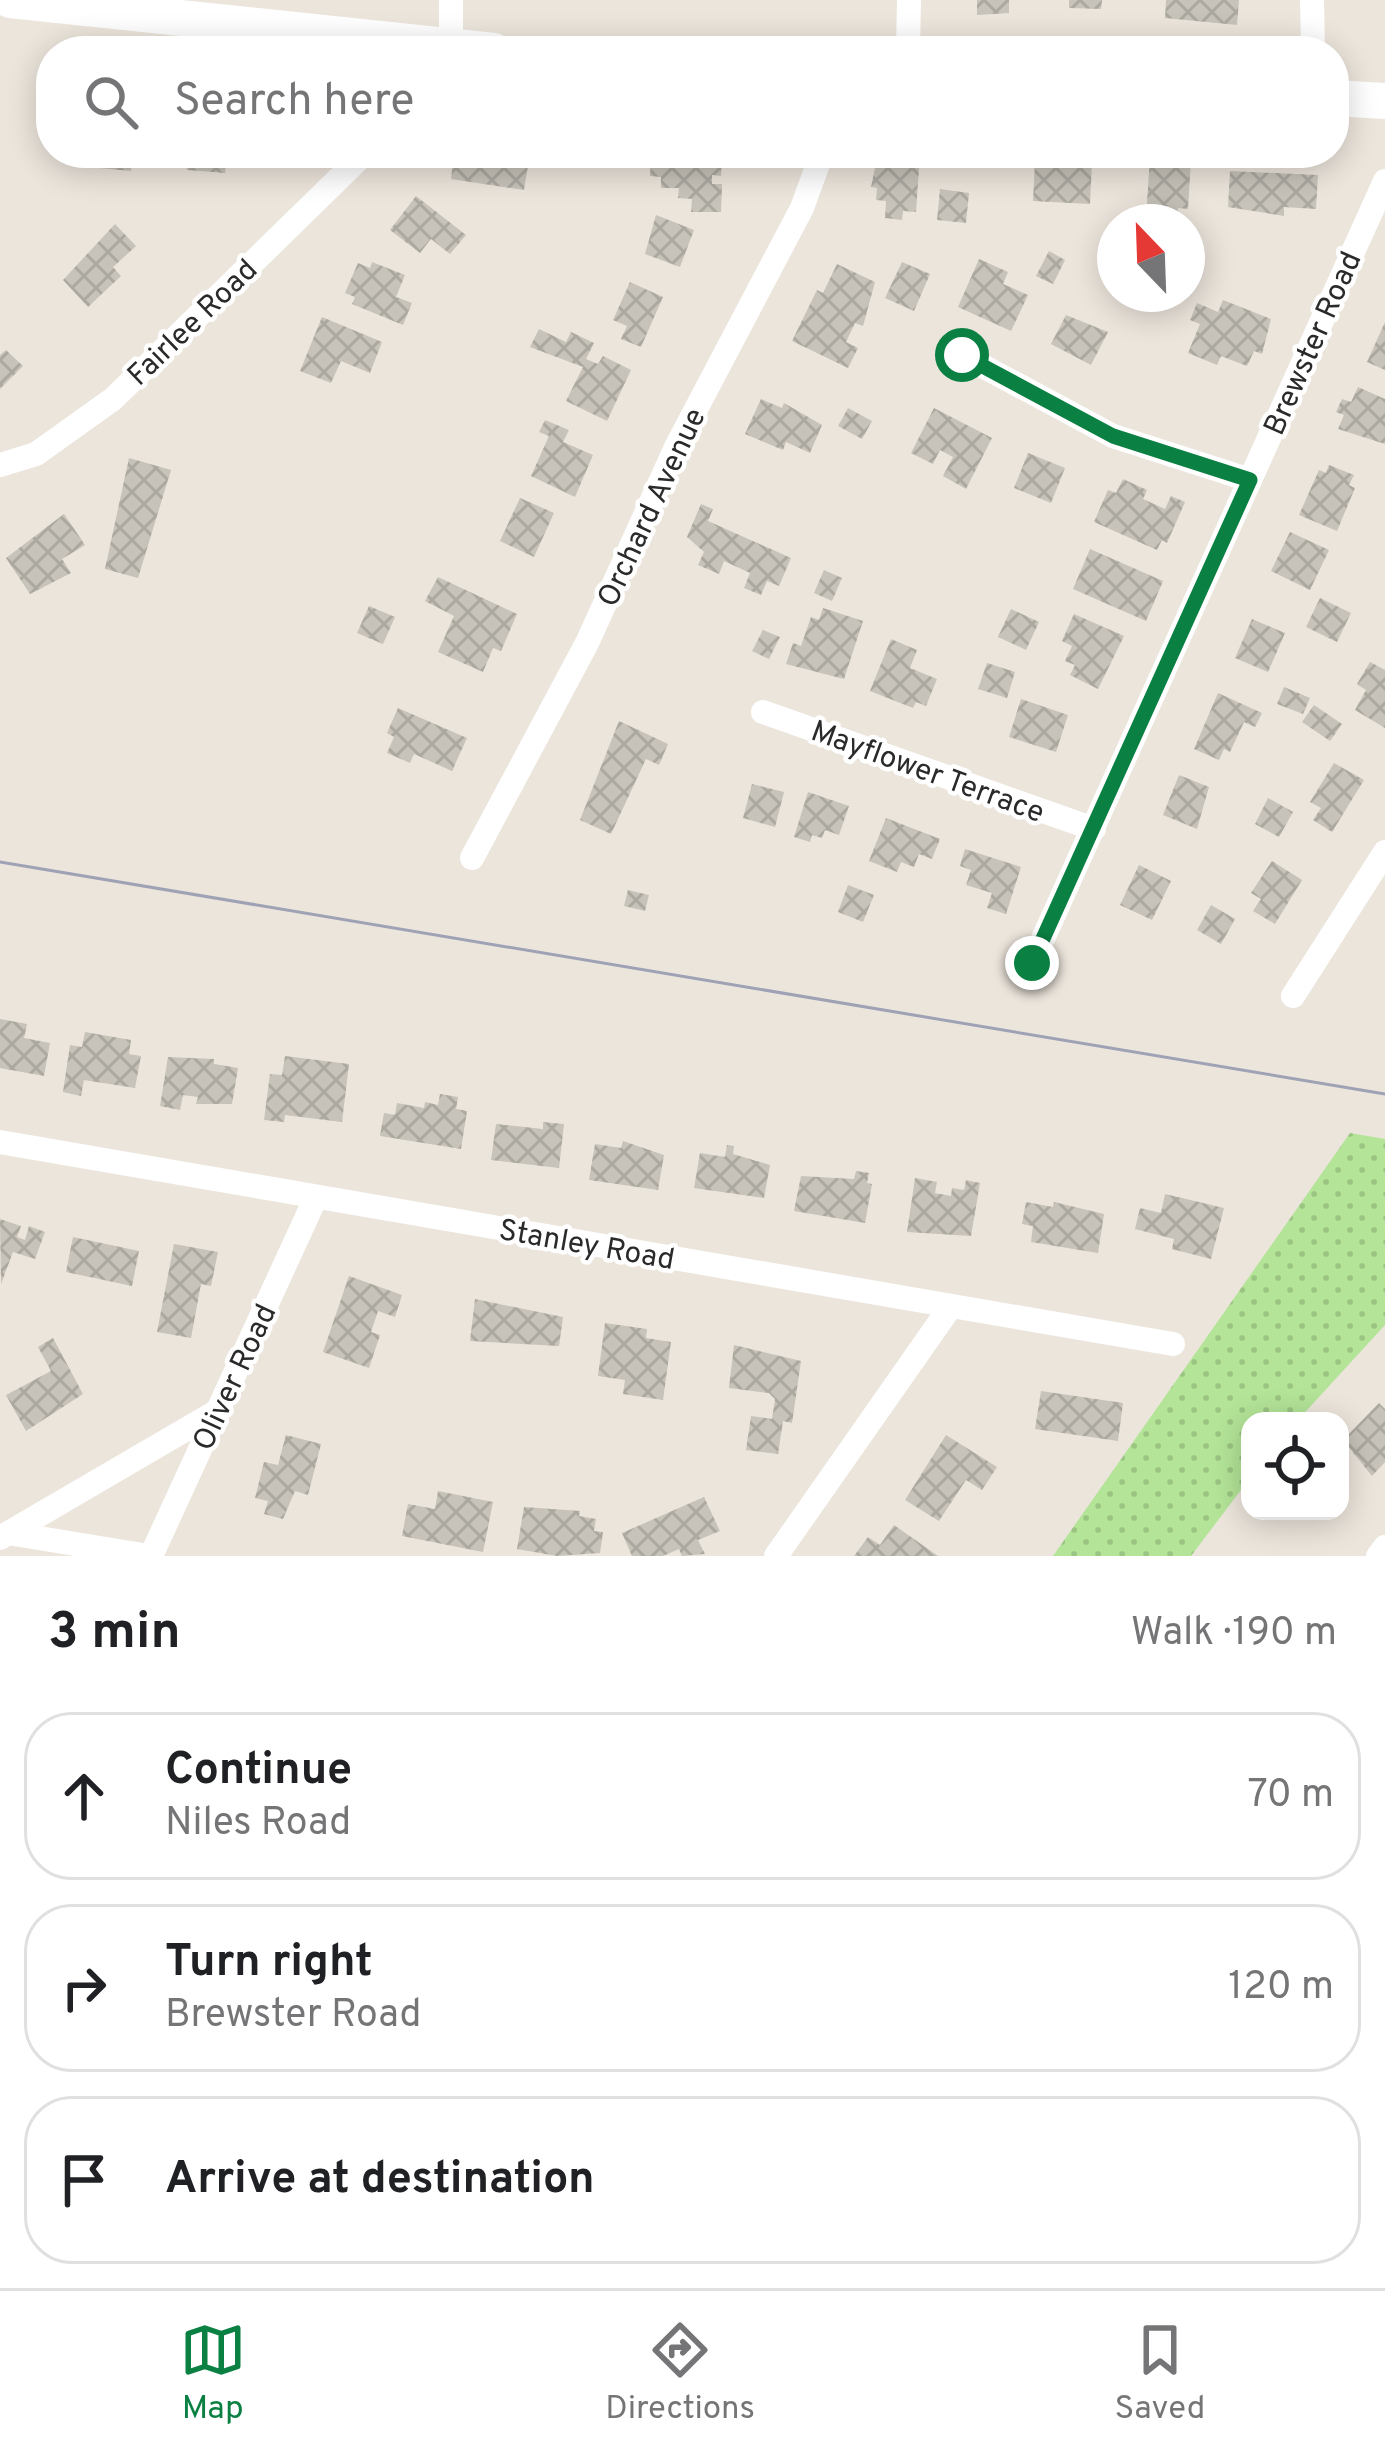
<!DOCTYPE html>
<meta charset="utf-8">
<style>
body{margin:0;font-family:Overpass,sans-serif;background:#f6f6f6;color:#202124}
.controls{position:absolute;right:36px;bottom:36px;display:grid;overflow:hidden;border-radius:24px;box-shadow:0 6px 30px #0003}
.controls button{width:108px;height:108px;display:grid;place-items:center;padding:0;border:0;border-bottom:3px solid #e0e0e0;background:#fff;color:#202124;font:60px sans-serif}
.compass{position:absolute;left:1097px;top:204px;width:108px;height:108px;border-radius:50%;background:#fff;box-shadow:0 6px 30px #0003;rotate:337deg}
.stop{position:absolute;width:36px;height:36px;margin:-27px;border:9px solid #0b8043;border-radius:50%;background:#fff}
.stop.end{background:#0b8043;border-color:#fff;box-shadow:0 3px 12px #0008}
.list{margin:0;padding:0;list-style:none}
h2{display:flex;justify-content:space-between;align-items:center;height:156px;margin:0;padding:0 48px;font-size:51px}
h2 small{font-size:39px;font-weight:400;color:#757577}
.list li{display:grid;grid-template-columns:78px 1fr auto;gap:36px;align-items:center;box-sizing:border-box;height:168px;margin:0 24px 24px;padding:0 24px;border:3px solid #e0e0e0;border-radius:48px}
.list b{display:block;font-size:45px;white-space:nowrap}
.list p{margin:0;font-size:39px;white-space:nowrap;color:#757577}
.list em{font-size:39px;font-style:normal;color:#757577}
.icon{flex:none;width:66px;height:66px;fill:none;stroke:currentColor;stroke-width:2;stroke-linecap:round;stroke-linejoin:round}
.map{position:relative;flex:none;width:1385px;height:1556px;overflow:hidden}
.search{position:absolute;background:#fff;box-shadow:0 6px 30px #0003;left:36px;right:36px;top:36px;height:132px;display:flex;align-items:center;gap:30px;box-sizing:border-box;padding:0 42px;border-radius:48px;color:#757577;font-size:45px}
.sheet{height:732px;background:#fff}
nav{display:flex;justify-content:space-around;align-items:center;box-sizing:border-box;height:168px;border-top:3px solid #e0e0e0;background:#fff;font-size:33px;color:#757577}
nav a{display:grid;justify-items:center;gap:6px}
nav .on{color:#0b8043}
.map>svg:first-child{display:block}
.grass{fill:url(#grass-dots)}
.building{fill:url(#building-cross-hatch)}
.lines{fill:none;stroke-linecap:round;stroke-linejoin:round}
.street{stroke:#fff;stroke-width:24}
.secondary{stroke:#fff;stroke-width:36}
.tram{stroke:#9ea2b4;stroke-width:3}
.route{stroke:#0b8043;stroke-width:15}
.labels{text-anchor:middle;stroke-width:9;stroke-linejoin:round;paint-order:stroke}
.street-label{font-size:30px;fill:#2a2a2a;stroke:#fff}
</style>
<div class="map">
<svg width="1385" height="1556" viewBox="0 0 1385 1556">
<defs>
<pattern id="grass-dots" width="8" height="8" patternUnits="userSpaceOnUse" patternTransform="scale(3)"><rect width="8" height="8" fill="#b3e497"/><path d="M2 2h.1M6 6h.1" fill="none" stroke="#9ac482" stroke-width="1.8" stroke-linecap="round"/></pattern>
<pattern id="building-cross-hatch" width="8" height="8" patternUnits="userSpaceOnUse" patternTransform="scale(3)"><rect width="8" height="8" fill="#c7c3ba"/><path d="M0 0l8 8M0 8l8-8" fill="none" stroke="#aba8a0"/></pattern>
</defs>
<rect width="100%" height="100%" fill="#ece5dc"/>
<path class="grass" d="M1350,1133L1385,1139V1325L1297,1421H1250V1478L1191,1556H1053Z"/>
<g class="building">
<path d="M977,0H1009V13L977,15Z"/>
<path d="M1069,0H1102L1101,9L1069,8Z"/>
<path d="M1166,0H1239L1237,25L1165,18Z"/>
<path d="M100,153H133L131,171L99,168Z"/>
<path d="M172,153H263V162L240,160V166L226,165L225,173L187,170V162L172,160Z"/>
<path d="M454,153H536L535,161L529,160L524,190L451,179Z"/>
<path d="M651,153L722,156L721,176L712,175V184H722L721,212H691L692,199L678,198L679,188H661V177L650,176Z"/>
<path d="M878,153L920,154L916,212L903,211L902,220L885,218L886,201L876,200L877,188L871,187Z"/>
<path d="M1150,157L1191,159L1188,209L1178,208V220L1146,218Z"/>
<path d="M1035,160L1092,162L1090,204L1033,201Z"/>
<path d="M1230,171L1318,175L1316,209L1284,207V216L1228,207Z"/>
<path d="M940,189L969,193L966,223L937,220Z"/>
<path d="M416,196L466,235L450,254L431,239L420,253L390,230Z"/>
<path d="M656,215L694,230L680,267L645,254Z"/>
<path d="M115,224L136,246L113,267L121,276L88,307L63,280Z"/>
<path d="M1049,251L1065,260L1053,284L1036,276Z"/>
<path d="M979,259L1008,272L1003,284L1028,295L1011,331L958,307Z"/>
<path d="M372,262L405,275L396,297L412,303L403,325L352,304L355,297L345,293L358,263L370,268Z"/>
<path d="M902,262L930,274L914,311L885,298Z"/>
<path d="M837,264L875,282L863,326L855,323L846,342L858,348L848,368L792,341L817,290L823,293Z"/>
<path d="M630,282L663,297L641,347L621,339L627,326L613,320Z"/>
<path d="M1223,300L1271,319L1262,354L1254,351L1247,366L1221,356L1217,365L1188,353L1200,324L1190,320L1197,303L1218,312Z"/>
<path d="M1066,315L1108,332L1091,365L1051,344Z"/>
<path d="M322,317L382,342L370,373L341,361L331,383L300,371Z"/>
<path d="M1385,322V370L1367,362Z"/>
<path d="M539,329L566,342L571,332L594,343L586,359L598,364L603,356L631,370L607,421L566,401L583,367L530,347Z"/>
<path d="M6,350L23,366L0,389V355Z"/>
<path d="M1358,387L1385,399V444L1338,429L1344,415L1336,412L1342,399L1351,402Z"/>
<path d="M761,399L782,408L784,403L822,425L810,453L786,442L783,450L745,434Z"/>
<path d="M848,408L872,421L862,439L838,426Z"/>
<path d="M934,408L992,438L966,489L943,476L953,457L940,450L933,464L911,453Z"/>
<path d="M545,420L569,430L563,442L593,455L575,497L531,476L549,436L539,432Z"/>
<path d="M1028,453L1065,468L1051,503L1014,488Z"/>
<path d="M129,458L171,470L138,578L105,569Z"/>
<path d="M1329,465L1354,475L1349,485L1355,488L1337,531L1299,515L1319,470L1326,473Z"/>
<path d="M1123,479L1147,490L1143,499L1165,509L1171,496L1185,502L1167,543L1162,540L1157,550L1094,522L1108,490L1116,493Z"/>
<path d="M520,498L554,513L534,557L500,541Z"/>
<path d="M701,504L713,509L708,521L791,558L779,586L767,581L761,595L744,588L750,573L724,561L719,574L698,565L704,552L687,537Z"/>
<path d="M64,514L85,545L62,559L71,573L30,594L6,558Z"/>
<path d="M1290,532L1329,550L1310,590L1271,571Z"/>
<path d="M1090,549L1163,581L1146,621L1073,589Z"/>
<path d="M824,570L842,578L832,601L814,593Z"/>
<path d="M438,577L517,614L501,651L493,648L483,672L438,652L454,616L425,601Z"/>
<path d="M1320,598L1351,613L1337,642L1306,627Z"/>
<path d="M369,606L395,617L383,644L357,633Z"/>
<path d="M823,608L863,621L844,679L786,664L793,643L801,646L811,617L819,620Z"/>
<path d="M1011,609L1039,622L1026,650L998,637Z"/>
<path d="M1074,614L1124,636L1098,689L1070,675L1075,665L1065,661L1072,646L1062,641Z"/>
<path d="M1252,619L1285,633L1268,672L1235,658Z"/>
<path d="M763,630L780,637L769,659L752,651Z"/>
<path d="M891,639L917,650L910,668L937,679L926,706L916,702L913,708L870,691Z"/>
<path d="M1370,662L1385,670V728L1355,710L1366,690L1357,684Z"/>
<path d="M987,663L1015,672L1007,698L978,689Z"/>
<path d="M1284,687L1310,698L1303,714L1277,704Z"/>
<path d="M1218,693L1262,713L1255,727L1244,722L1230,752L1224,749L1219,760L1194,749Z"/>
<path d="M1021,699L1068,715L1056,752L1009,737Z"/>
<path d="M1314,705L1342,724L1330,741L1302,722Z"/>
<path d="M398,708L467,738L452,771L414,754L410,763L387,753L394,737L387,733Z"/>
<path d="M619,721L668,744L659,765L646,759L611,834L580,820Z"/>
<path d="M1334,763L1364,780L1332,832L1313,820L1321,808L1310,802Z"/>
<path d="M1179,775L1209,787L1197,829L1163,815Z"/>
<path d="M752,784L784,792L775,827L743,818Z"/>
<path d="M808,792L849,806L839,835L825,830L822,838L812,835L810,842L794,837Z"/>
<path d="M1268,798L1293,812L1279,837L1255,824Z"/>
<path d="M886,818L940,839L932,859L919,854L914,867L901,862L897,872L869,861Z"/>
<path d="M965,849L1021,867L1006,914L987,908L992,893L966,885L971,870L960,866Z"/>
<path d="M1272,861L1302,880L1275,924L1253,911L1261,899L1251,893Z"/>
<path d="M1139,865L1171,881L1152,920L1120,905Z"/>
<path d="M848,885L874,895L863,922L838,912Z"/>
<path d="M628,890L649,895L645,911L624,906Z"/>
<path d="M1211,905L1235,919L1221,944L1197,930Z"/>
<path d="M0,1019L27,1024L24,1038L50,1043L44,1076L0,1068Z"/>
<path d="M85,1032L131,1040L129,1054L141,1056L135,1088L84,1080L81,1096L63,1092L70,1045L82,1047Z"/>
<path d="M285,1056L349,1064L342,1122L285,1115L284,1122L264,1120L270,1074L282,1075Z"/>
<path d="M168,1057L214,1059V1064L238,1068L232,1104H196L198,1097L183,1095L180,1110L160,1106Z"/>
<path d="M440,1094L458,1097L456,1109L467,1111L461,1149L380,1136L384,1113L395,1115L397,1103L424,1108L425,1102L438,1105Z"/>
<path d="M543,1122L564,1124L559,1168L491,1160L496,1124L543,1129Z"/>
<path d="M623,1141L664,1155L658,1190L589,1180L595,1144L621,1148Z"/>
<path d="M727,1145L734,1146L733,1154L770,1165L764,1198L694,1188L700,1153L725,1157Z"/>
<path d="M856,1171L869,1173L867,1183L872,1184L865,1223L794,1211L801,1176L854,1179Z"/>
<path d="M915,1178L937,1182L935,1193L951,1196L952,1188L964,1190L966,1180L980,1183L971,1236L907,1232Z"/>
<path d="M1165,1194L1224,1208L1211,1259L1172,1249L1174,1239L1135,1229L1140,1208L1161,1213Z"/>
<path d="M1026,1202L1053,1207L1054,1202L1104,1214L1098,1253L1031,1242L1033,1226L1022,1224Z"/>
<path d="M0,1219L21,1226L17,1237L25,1240L29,1226L45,1232L35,1259L13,1252L1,1284Z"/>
<path d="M73,1237L139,1251L132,1286L66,1272Z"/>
<path d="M174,1244L218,1252L211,1286L201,1284L191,1338L157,1332Z"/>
<path d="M349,1276L402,1295L395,1317L378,1311L371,1332L380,1335L369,1368L323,1352Z"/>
<path d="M475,1299L563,1317L559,1346L470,1341Z"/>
<path d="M605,1323L647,1329L646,1338L671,1342L663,1400L623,1394L625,1380L598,1376Z"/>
<path d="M53,1338L83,1394L26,1431L6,1395L51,1371L38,1347Z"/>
<path d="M734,1345L801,1361L792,1423L783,1421L778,1454L746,1450L751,1416L772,1419L775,1399L769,1393L729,1388Z"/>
<path d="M1041,1391L1123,1403L1118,1441L1035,1429Z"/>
<path d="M1379,1403L1385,1409V1462L1372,1476L1343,1440Z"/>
<path d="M286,1435L321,1444L308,1495L295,1491L283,1519L264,1514L268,1501L255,1498L264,1462L278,1465Z"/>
<path d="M946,1435L997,1467L982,1490L966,1480L939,1521L905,1500Z"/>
<path d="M438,1491L493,1502L483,1552L402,1536L408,1504L435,1509Z"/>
<path d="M704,1497L720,1531L698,1540L705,1554L682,1556L679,1549L663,1556H632L622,1533Z"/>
<path d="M524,1507L580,1511L579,1516L596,1519L594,1531L603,1532L600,1553L557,1556L517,1549Z"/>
<path d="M894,1525L938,1556H854L868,1537L880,1545Z"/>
</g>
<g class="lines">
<g class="street">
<path d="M1312,0L1313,51"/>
<path d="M451,51V0"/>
<path d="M908,51L909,0"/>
<path d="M962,355L1113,436L1250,480"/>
<path d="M0,465L36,454L113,399L365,153"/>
<path d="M763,712L1094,829"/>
<path d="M472,858L587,643L677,445L802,208L822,153"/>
<path d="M1032,963L1385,181"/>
<path d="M1293,996L1385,852"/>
<path d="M0,1142L1173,1344"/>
<path d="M8,1533L149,1556"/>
<path d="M0,1538L219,1410"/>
<path d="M151,1556L316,1197"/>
<path d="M776,1556L951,1306"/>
<path d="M1378,1556L1385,1547"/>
</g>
<g class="secondary">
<path d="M10,0L494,51"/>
<path d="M1334,98L1385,101"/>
</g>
<path class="tram" d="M0,862L1385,1094"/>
</g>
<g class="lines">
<path class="route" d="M962,355L1113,436L1250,480L1032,963"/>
</g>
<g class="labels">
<g class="street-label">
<text transform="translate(192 322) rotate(-44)" y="10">Fairlee Road</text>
<text transform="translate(1312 343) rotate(-66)" y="10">Brewster Road</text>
<text transform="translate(651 507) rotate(-65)" y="10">Orchard Avenue</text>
<text transform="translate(928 771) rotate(20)" y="10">Mayflower Terrace</text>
<text transform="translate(587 1244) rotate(10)" y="10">Stanley Road</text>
<text transform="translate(234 1377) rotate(-65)" y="10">Oliver Road</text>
</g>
</g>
</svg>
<div class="controls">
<button><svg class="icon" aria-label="locate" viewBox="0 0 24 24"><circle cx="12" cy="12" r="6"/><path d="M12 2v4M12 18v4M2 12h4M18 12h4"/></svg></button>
</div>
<svg class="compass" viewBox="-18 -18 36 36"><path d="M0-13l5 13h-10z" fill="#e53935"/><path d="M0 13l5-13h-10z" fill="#757577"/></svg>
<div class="stop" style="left:962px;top:355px"></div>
<div class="stop end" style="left:1032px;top:963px"></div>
<div class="search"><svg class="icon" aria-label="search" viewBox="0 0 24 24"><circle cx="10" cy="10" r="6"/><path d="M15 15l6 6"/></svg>Search here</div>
</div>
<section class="sheet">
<h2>3 min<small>Walk · 190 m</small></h2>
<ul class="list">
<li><svg class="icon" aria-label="ahead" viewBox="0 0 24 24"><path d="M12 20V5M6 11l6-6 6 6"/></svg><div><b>Continue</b><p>Niles Road</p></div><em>70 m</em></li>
<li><svg class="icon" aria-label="right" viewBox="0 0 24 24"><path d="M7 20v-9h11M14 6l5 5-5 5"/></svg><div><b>Turn right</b><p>Brewster Road</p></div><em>120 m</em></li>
<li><svg class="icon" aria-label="arrive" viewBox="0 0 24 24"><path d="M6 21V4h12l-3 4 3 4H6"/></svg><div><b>Arrive at destination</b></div></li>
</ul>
</section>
<nav>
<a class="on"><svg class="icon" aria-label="map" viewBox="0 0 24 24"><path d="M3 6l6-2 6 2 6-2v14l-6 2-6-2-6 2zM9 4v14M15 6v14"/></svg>Map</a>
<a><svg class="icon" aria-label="directions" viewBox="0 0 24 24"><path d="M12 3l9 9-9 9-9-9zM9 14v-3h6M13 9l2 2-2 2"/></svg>Directions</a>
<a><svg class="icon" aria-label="saved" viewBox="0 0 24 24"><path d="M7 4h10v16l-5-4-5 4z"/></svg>Saved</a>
</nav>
